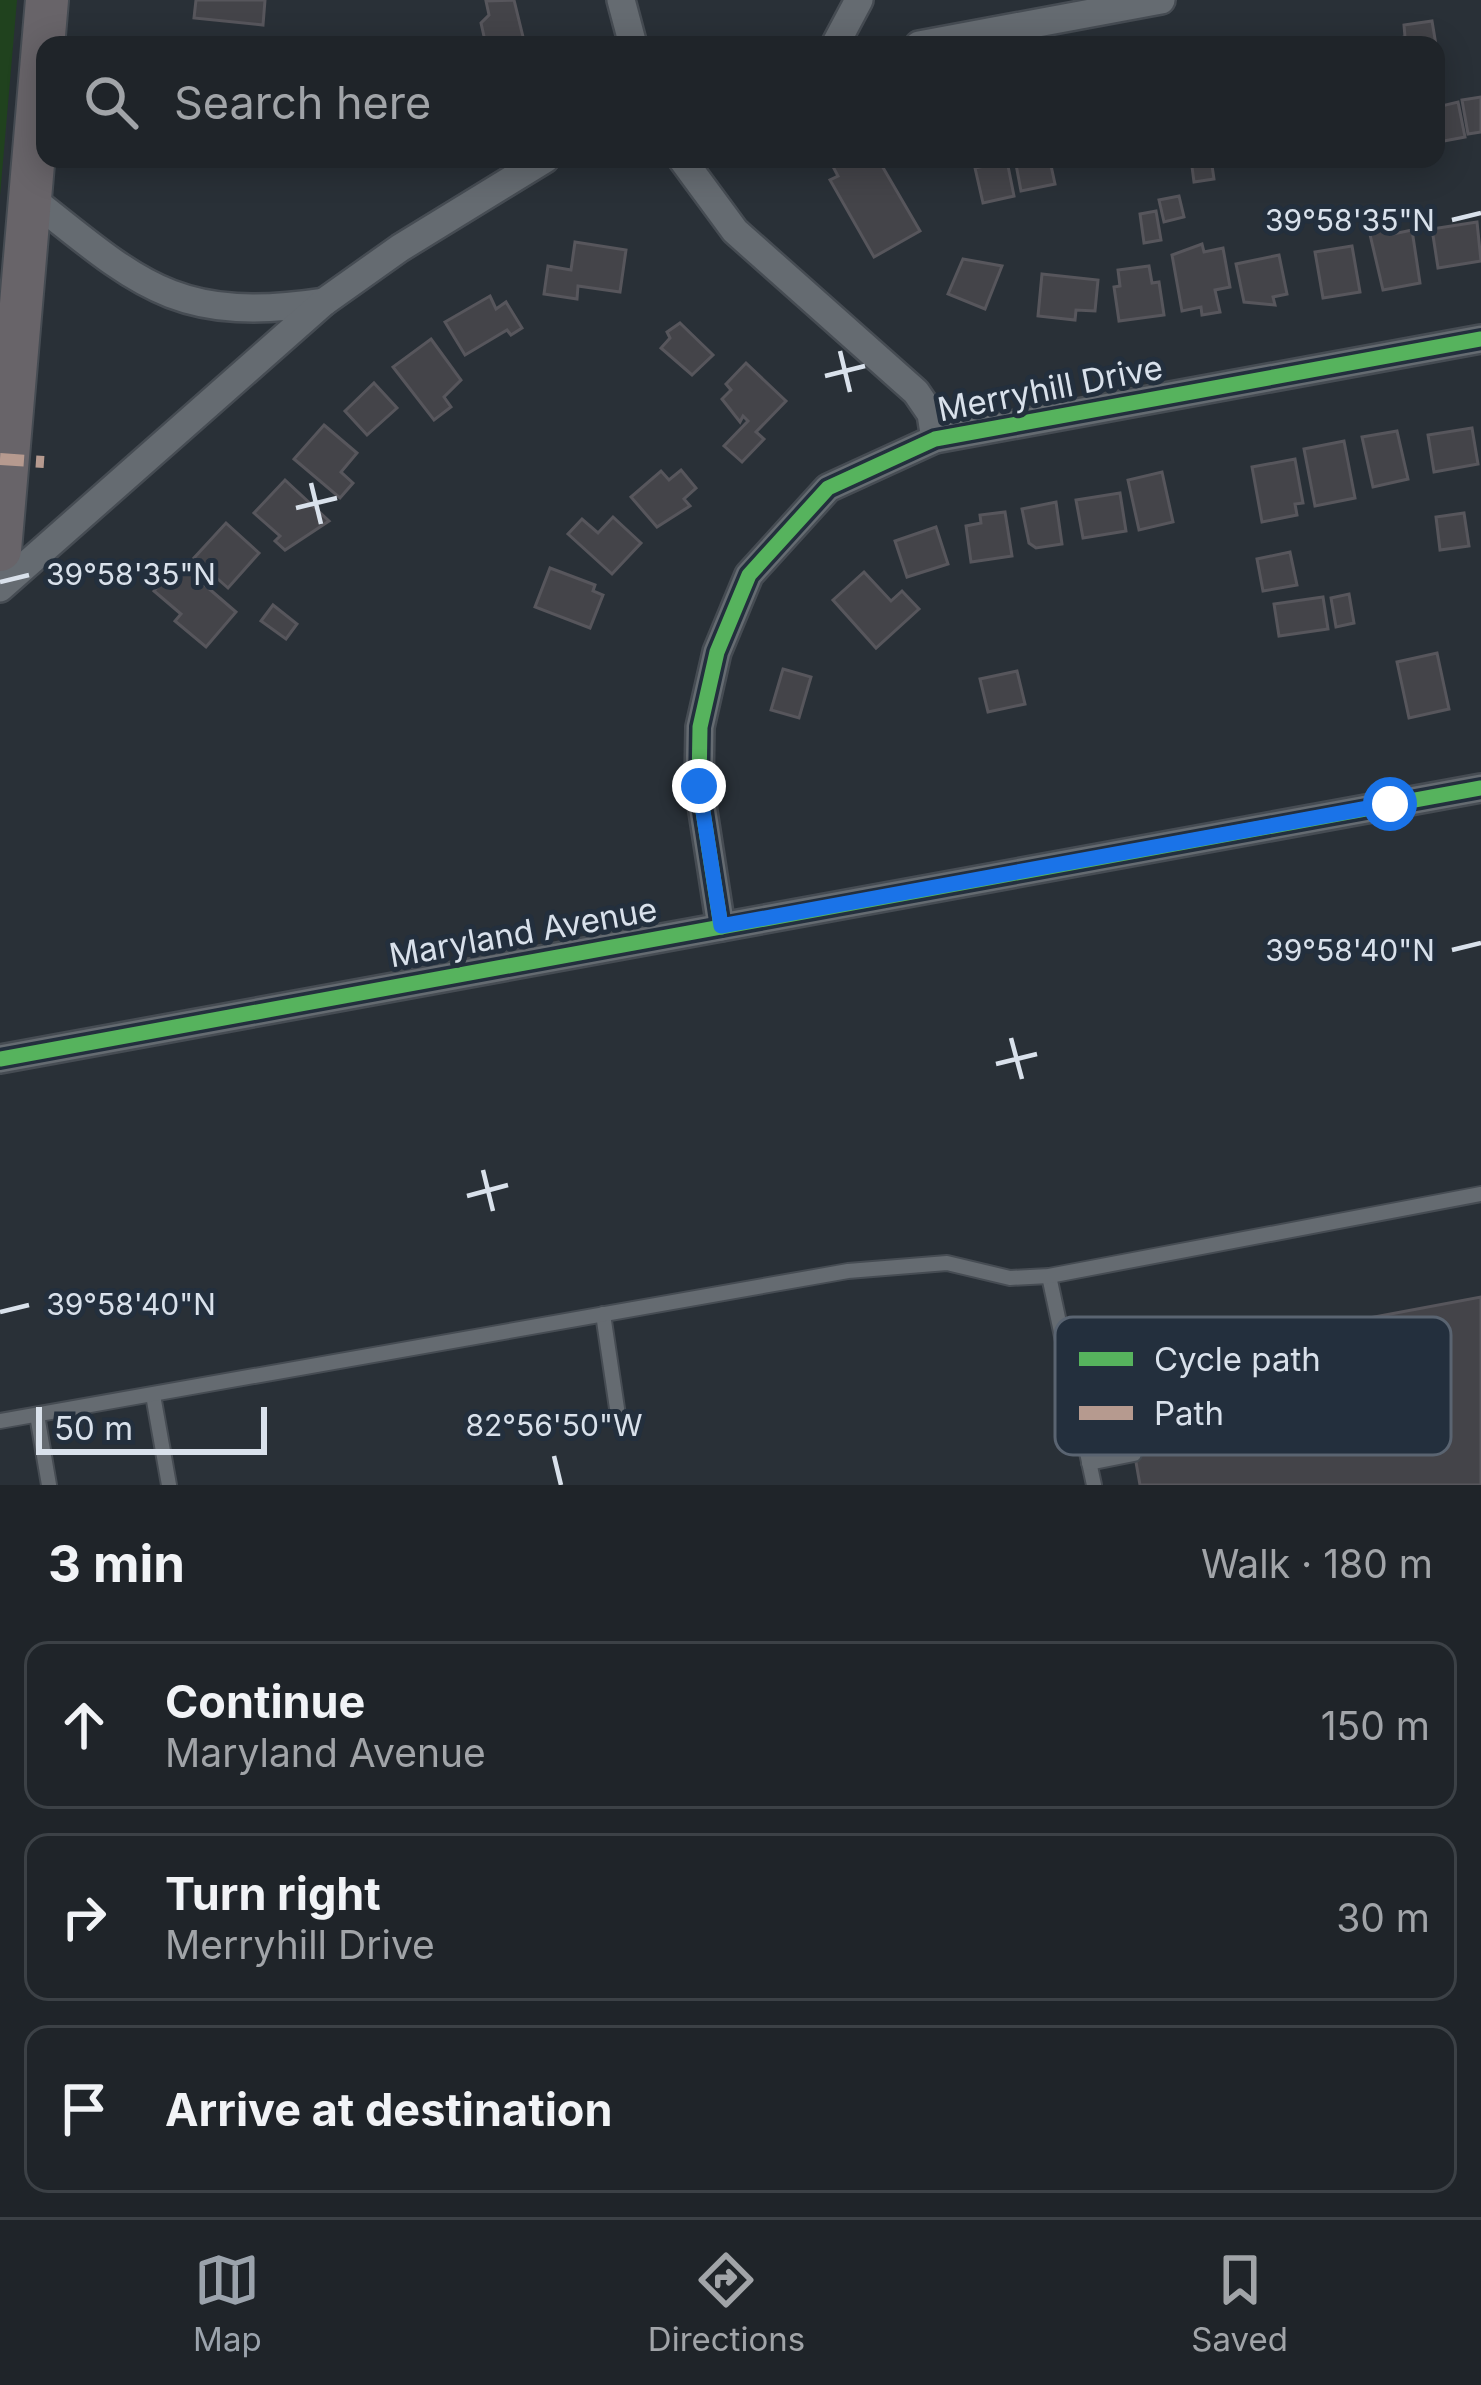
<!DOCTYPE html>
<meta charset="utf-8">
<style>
body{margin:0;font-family:Inter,sans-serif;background:#2c3035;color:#f1f3f6}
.scale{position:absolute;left:36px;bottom:30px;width:231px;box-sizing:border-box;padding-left:12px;border:6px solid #d9e1eb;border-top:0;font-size:33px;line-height:42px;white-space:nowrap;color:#d9e1eb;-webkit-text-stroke:9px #232f3d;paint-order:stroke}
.stop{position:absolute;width:36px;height:36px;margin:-27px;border:9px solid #1a73e8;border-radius:50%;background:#fff}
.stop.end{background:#1a73e8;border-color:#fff;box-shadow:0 3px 12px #0008}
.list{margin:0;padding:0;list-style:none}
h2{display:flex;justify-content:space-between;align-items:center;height:156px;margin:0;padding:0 48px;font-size:51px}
h2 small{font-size:39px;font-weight:400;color:#a1a4a8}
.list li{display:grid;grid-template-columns:78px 1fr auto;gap:36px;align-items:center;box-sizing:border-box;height:168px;margin:0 24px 24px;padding:0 24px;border:3px solid #3c4146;border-radius:24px}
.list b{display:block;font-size:45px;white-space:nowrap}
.list p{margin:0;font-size:39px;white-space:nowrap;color:#a1a4a8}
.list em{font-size:39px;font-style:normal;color:#a1a4a8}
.icon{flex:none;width:66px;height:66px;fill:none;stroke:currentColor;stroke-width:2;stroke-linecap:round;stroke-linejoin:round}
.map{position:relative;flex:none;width:1481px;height:1485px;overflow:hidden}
.search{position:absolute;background:#1f2429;box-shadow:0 6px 30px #0003;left:36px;right:36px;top:36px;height:132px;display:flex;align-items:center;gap:30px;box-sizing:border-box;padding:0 42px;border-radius:24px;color:#a1a4a8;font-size:45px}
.sheet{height:732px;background:#1f2429}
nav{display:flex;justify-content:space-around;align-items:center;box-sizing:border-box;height:168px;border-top:3px solid #3c4146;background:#1f2429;font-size:33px;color:#a1a4a8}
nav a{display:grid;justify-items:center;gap:6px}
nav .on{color:#9ba3ac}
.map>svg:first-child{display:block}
.green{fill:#20421e}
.building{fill:#444449;stroke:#57565c;stroke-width:3}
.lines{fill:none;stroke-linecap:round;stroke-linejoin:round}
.lane-casing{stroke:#464c53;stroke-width:18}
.street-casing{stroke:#464c53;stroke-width:32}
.primary-casing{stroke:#464c53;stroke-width:46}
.lane{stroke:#656b71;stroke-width:14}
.street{stroke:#656b71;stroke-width:27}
.primary{stroke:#686469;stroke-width:42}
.quiet{stroke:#b69a8f;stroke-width:12;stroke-dasharray:24 12;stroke-linecap:butt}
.cycleway-casing{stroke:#232f3d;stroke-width:22}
.cycleway{stroke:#56b35d;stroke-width:15}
.route{stroke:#1a73e8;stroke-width:15}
.ticks{fill:none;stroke:#d9e1eb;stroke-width:4.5}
.labels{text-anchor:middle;stroke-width:10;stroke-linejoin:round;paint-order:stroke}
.street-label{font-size:33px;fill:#d9e1eb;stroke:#232f3d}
.key{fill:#232f3d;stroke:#5a6471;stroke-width:3}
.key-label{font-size:33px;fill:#d9e1eb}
.ticks-label{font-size:30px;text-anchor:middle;fill:#d9e1eb;stroke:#232f3d;stroke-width:10;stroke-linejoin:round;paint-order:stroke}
</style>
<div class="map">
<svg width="1481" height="1485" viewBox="0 0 1481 1485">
<rect width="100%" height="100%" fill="#293037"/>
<path class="green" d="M0,0H17L0,196Z"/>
<g class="building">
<path d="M196,0H265L263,25L194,18Z"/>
<path d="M514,0L525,45H486L481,23L489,15L486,1Z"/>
<path d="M1432,21L1436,45H1392L1391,39L1405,37L1404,25Z"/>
<path d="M1481,97V132L1468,134L1462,100Z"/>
<path d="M1458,102L1465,137L1444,141L1437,107Z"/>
<path d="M829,159H878L920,231L874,257L830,180L838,176Z"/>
<path d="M1015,159L1050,161L1055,184L1021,191Z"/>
<path d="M1191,159H1211L1214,179L1194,182Z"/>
<path d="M1007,161L1014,196L983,203L975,168Z"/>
<path d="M1179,196L1184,217L1164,222L1159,200Z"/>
<path d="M1156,211L1161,240L1144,243L1140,214Z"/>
<path d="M1391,222L1393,234L1412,230L1420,283L1383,290L1368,226Z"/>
<path d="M1477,222L1481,261L1438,268L1432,229Z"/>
<path d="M575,242L626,250L620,292L578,286L577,299L544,294L548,266L571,270Z"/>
<path d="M1202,244L1204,252L1223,248L1230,287L1215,290L1220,312L1202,315L1201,307L1182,311L1172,255Z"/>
<path d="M1352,246L1360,292L1323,298L1315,252Z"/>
<path d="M1279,255L1287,294L1273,297L1275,305L1244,302L1236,264Z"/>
<path d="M963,259L1002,266L985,309L948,294Z"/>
<path d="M1149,266L1152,283L1159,282L1164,315L1119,321L1114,287L1120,286L1118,270Z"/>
<path d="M1042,274L1098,280L1095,311L1076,310L1075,320L1038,316Z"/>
<path d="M490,296L496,309L506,302L522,328L511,335L507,330L465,355L445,322Z"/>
<path d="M680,323L713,355L692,375L661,348L670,338L667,332Z"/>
<path d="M431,339L461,380L444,397L451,407L434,420L393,367Z"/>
<path d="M746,363L786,401L756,432L764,439L742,462L724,446L748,421L743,416L740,422L722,399L731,390L726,384Z"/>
<path d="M374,383L397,408L367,435L345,411Z"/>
<path d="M324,425L357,453L341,472L353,483L340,498L294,459Z"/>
<path d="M1472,428L1478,464L1434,472L1428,435Z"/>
<path d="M1397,431L1408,479L1373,487L1362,437Z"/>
<path d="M1344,441L1355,498L1315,506L1304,449Z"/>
<path d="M1295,459L1303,503L1295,504L1297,515L1262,522L1252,467Z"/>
<path d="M681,470L696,488L684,499L690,506L657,527L631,497L661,471L669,480Z"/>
<path d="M1162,472L1173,522L1139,530L1128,480Z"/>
<path d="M285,480L329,521L285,550L275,541L280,536L254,513Z"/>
<path d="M1120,493L1126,531L1083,538L1076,500Z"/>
<path d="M1056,502L1062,544L1036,548L1029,543L1022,509Z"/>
<path d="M1005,512L1012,556L971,562L966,526L981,523L980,515Z"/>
<path d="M1464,513L1469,546L1440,550L1436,517Z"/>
<path d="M613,517L641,543L612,574L568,534L582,519L598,533Z"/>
<path d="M226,523L259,553L228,588L194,558Z"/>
<path d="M936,527L948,564L907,577L895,541Z"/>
<path d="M1290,552L1297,585L1263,591L1257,559Z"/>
<path d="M178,562L236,612L206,647L175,621L181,614L154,591Z"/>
<path d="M550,568L595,585L593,591L603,595L590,628L535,607Z"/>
<path d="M864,572L891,601L902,591L919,609L876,648L833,600Z"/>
<path d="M1349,594L1354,623L1336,627L1331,598Z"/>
<path d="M1323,597L1328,629L1279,636L1274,604Z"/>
<path d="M273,605L297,624L286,639L261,621Z"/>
<path d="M1437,653L1449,709L1409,718L1397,662Z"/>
<path d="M783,669L811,677L799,718L771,710Z"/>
<path d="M1017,671L1025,704L988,712L980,679Z"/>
<path d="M1481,1297V1485H1140L1119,1365Z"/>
</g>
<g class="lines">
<defs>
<g id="lane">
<path d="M1049,1276L1094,1485"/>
<path d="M603,1314L619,1422"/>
<path d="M153,1395L169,1485"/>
<path d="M37,1415L49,1485"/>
<path d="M0,1421L848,1271L947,1263L1010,1278L1049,1276L1481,1194"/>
<path d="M1089,1463L1134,1454"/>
</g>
<g id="street">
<path d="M621,0L633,45"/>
<path d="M835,45L859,0"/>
<path d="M919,45L1161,0"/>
<path d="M682,159L735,231L916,392L931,414L935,439"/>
<path d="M32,199C140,285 178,324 324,302"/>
<path d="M0,588L324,302L400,248L545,159"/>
<path d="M721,927L699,786L700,727L717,652L749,575L828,488L935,439L1481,339"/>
<path d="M0,1059L1481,788"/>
</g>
<path id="primary" d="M0,550L47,0"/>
</defs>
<use href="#lane" class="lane-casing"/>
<use href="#street" class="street-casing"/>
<use href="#primary" class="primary-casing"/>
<use href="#lane" class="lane"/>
<use href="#street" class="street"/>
<use href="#primary" class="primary"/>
<path class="quiet" d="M0,459L44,462"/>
<defs>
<g id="cycleway">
<path d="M721,927L699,786L700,727L717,652L749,575L828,488L935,439L1481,339"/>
<path d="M0,1059L1481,788"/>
</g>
</defs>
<use href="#cycleway" class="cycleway-casing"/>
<use href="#cycleway" class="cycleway"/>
</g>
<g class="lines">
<path class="route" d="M699,786L721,926L1390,804"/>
</g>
<path class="ticks" d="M1452,220L1481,213M840,351L850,392M825,376L865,366M311,483L321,524M296,508L337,498M0,582L29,575M1452,950L1481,943M1011,1038L1022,1079M996,1064L1037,1054M483,1170L493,1211M467,1196L508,1185M0,1312L29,1305M554,1456L561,1485"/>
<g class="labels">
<g class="street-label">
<text transform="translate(1050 388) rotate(-11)" y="12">Merryhill Drive</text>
<text transform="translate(523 932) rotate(-10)" y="12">Maryland Avenue</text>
</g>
</g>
<rect x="1055" y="1317" width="396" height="138" rx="18" class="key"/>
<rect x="1079" y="1352" width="54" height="14" fill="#56b35d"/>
<rect x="1079" y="1406" width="54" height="14" fill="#b69a8f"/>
<g class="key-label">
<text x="1154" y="1371">Cycle path</text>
<text x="1154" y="1425">Path</text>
</g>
<g class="ticks-label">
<text x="1350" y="231">39°58'35"N</text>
<text x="131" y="585">39°58'35"N</text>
<text x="1350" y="961">39°58'40"N</text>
<text x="131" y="1315">39°58'40"N</text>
<text x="554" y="1436">82°56'50"W</text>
</g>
</svg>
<div class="scale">50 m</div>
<div class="stop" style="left:1390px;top:804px"></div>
<div class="stop end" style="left:699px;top:786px"></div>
<div class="search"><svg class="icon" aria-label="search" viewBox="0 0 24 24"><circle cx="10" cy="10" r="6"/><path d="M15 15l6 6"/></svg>Search here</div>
</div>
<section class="sheet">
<h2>3 min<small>Walk · 180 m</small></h2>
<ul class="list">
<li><svg class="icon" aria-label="ahead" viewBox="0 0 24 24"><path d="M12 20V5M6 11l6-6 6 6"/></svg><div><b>Continue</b><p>Maryland Avenue</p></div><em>150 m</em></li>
<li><svg class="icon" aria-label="right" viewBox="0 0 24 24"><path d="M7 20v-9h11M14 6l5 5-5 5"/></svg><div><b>Turn right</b><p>Merryhill Drive</p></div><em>30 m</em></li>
<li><svg class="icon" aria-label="arrive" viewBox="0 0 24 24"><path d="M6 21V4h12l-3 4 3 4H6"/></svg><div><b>Arrive at destination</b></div></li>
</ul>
</section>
<nav>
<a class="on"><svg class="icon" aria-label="map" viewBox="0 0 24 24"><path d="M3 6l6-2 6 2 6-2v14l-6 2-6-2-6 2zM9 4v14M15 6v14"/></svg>Map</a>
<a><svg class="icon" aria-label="directions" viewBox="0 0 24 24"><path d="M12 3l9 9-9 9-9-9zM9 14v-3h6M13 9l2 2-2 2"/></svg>Directions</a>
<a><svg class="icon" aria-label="saved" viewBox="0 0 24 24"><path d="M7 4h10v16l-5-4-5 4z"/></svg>Saved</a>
</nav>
